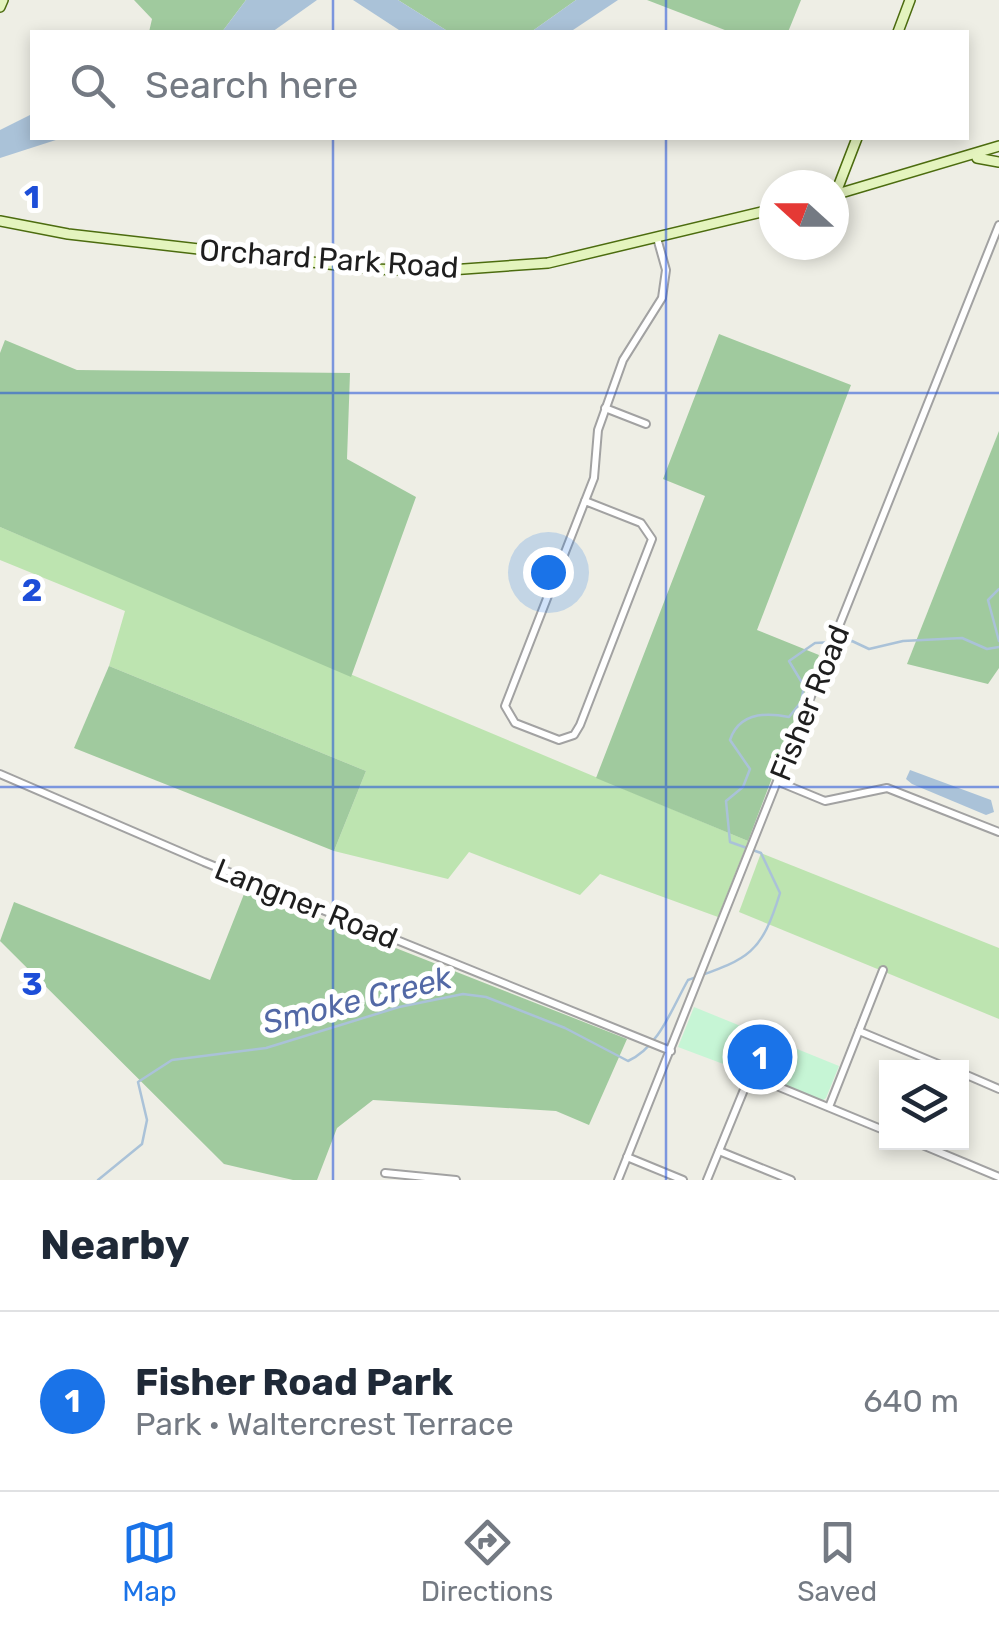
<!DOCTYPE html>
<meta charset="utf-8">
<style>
body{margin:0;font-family:Rubik,sans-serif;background:#f6f6f7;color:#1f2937}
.controls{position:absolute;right:30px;bottom:30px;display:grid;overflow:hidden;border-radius:0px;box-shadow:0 5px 15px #0003}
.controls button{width:90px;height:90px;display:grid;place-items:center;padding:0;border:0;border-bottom:2px solid #e0e1e3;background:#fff;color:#1f2937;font:50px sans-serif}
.compass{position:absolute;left:759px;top:170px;width:90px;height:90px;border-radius:50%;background:#fff;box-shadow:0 5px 15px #0003;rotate:291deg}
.you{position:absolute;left:548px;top:572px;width:35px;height:35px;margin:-25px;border:8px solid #fff;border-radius:50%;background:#1a73e8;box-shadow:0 0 0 15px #1a73e833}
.badge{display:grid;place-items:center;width:65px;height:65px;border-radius:50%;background:#1a73e8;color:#fff;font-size:32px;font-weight:700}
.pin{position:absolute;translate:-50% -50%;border:5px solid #fff;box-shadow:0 2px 10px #0006}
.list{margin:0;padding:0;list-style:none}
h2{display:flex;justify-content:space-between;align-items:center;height:130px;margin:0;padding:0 40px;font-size:42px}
h2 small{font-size:32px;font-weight:400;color:#747a83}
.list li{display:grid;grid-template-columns:65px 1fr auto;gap:30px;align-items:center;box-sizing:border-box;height:180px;padding:0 40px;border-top:2px solid #e0e1e3}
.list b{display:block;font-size:38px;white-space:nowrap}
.list p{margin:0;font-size:32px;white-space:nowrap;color:#747a83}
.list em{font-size:32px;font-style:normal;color:#747a83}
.icon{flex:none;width:55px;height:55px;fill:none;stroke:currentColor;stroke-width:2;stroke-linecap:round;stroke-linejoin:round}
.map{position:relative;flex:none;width:999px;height:1180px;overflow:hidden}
.search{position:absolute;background:#fff;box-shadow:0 5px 15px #0003;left:30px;right:30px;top:30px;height:110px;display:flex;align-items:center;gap:25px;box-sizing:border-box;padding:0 35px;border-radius:0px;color:#747a83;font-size:38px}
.sheet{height:310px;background:#fff}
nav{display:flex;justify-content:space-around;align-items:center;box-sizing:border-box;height:140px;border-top:2px solid #e0e1e3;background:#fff;font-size:28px;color:#747a83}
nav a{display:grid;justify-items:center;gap:5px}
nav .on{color:#1a73e8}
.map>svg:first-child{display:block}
.grass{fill:#bde4b0}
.forest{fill:#a0ca9e}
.park{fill:#c6f5d5}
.water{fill:#aac2d8}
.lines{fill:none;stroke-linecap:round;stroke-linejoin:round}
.stream{stroke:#aac2d8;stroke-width:2.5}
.street-casing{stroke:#a2a2a2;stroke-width:10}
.secondary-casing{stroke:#4c6c0f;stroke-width:12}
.street{stroke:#fff;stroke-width:6}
.secondary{stroke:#e4f4be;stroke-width:9}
.grid{fill:none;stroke:#1d4ed8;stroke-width:2.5;stroke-opacity:0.55}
.labels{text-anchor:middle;stroke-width:10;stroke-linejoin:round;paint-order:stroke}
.street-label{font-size:30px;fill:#1e1e1e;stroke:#fff}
.water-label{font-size:32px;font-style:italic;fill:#5369a6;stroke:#fff}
.grid-label{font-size:32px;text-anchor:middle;font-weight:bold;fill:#1d4ed8;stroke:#fff;stroke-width:10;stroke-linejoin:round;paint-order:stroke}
</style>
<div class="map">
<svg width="999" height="1180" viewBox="0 0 999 1180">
<rect width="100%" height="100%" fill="#eeeee5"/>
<g class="grass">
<path d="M0,527L748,841L718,917L600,874L580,895L469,852L448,879L334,851L366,771L109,666L125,611L0,560Z"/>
<path d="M761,853L999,948V1019L739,912Z"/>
</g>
<g class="forest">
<path d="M134,0H246L222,32H149L152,19Z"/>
<path d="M398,0H576L531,32H449Z"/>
<path d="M647,0H801L788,32H730Z"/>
<path d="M719,334L851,385L757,630L819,655L748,841L596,778L705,496L663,479Z"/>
<path d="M5,340L77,370L350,373L347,459L416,497L351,677L0,527V353Z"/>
<path d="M999,431V668L988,684L907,664Z"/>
<path d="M109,666L366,771L334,851L74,748Z"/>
<path d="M246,889L627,1039L589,1125L556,1111L373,1100L337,1128L317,1180H293L224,1164L0,941L14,902L210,980Z"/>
</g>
<path class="park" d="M694,1007L839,1066L826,1098L822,1101L678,1047Z"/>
<g class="water">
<path d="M246,0H317L272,32H222Z"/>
<path d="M353,0H398L449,32H402Z"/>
<path d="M576,0H618L570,32H531Z"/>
<path d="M32,114V138H62L0,158V130Z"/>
<path d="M910,770L991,800L994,812L986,815L912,784L906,779Z"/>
</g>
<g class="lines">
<g class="stream">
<path d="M999,589L988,600L999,641"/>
<path d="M98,1180L142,1144L147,1120L138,1082L172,1060L266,1048L399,1007L463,994L486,997L565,1028L628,1061C659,1047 672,1008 688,980C747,959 761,956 780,893L761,853L730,842L726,801L743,787L750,769L730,740C739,713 765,712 789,717L801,702L804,686L789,661L815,643L852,641L869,649L903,641L962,638L987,649L999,647"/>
</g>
<defs>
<g id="street">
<path d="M605,408L646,424"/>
<path d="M585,501L641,523L652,539L580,725L574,735L559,740L515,723L505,706Z"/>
<path d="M585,501L594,478L598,430L623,360L662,298L666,270L657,238"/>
<path d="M0,774L204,862L671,1051"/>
<path d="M779,782L825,801L887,788L999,832"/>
<path d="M859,1031L948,1068"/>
<path d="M962,1073L999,1089"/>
<path d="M829,1107L883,970"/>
<path d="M915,1142L999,1177"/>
<path d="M719,1151L791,1180"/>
<path d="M627,1157L683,1180"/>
<path d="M385,1173L456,1180"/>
<path d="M618,1180L999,225"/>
<path d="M707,1180L750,1075L886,1131"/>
</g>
<g id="secondary">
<path d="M0,7L3,0"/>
<path d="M898,32L910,0"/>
<path d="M977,158L999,162"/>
<path d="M834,195L999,146"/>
<path d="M835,195L857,138"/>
<path d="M0,221L68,234L372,269L436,271L548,263L774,209"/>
</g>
</defs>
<use href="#street" class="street-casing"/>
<use href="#secondary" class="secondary-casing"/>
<use href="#street" class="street"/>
<use href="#secondary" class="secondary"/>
</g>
<path class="grid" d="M333,0V32M666,0V32M333,138V1180M666,138V1180M0,393H999M0,787H999"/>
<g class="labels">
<g class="street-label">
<text transform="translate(329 259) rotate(4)" y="10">Orchard Park Road</text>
<text transform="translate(810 703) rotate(-68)" y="10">Fisher Road</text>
<text transform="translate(306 904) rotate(22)" y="10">Langner Road</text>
</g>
<g class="water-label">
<text transform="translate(357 1000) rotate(-14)" y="11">Smoke Creek</text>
</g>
</g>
<g class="grid-label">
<text x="32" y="208">1</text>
<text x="32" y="601">2</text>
<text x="32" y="995">3</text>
</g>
</svg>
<div class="controls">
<button><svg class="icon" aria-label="layers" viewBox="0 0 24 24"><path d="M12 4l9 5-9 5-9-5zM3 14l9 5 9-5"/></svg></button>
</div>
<svg class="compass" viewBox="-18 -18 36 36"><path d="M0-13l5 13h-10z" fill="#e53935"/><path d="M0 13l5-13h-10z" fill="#747a83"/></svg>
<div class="you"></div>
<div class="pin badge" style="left:760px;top:1057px">1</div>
<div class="search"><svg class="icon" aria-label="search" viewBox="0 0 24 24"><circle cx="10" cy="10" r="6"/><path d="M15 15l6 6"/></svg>Search here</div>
</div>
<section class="sheet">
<h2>Nearby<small></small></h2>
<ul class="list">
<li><span class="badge">1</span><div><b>Fisher Road Park</b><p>Park · Waltercrest Terrace</p></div><em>640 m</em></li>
</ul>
</section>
<nav>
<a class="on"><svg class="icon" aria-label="map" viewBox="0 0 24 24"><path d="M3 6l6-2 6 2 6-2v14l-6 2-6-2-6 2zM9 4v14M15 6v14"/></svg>Map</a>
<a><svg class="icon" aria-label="directions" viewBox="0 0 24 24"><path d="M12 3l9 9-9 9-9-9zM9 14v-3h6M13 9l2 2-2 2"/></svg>Directions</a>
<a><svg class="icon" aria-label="saved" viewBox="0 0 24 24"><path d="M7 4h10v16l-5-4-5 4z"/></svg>Saved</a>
</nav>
